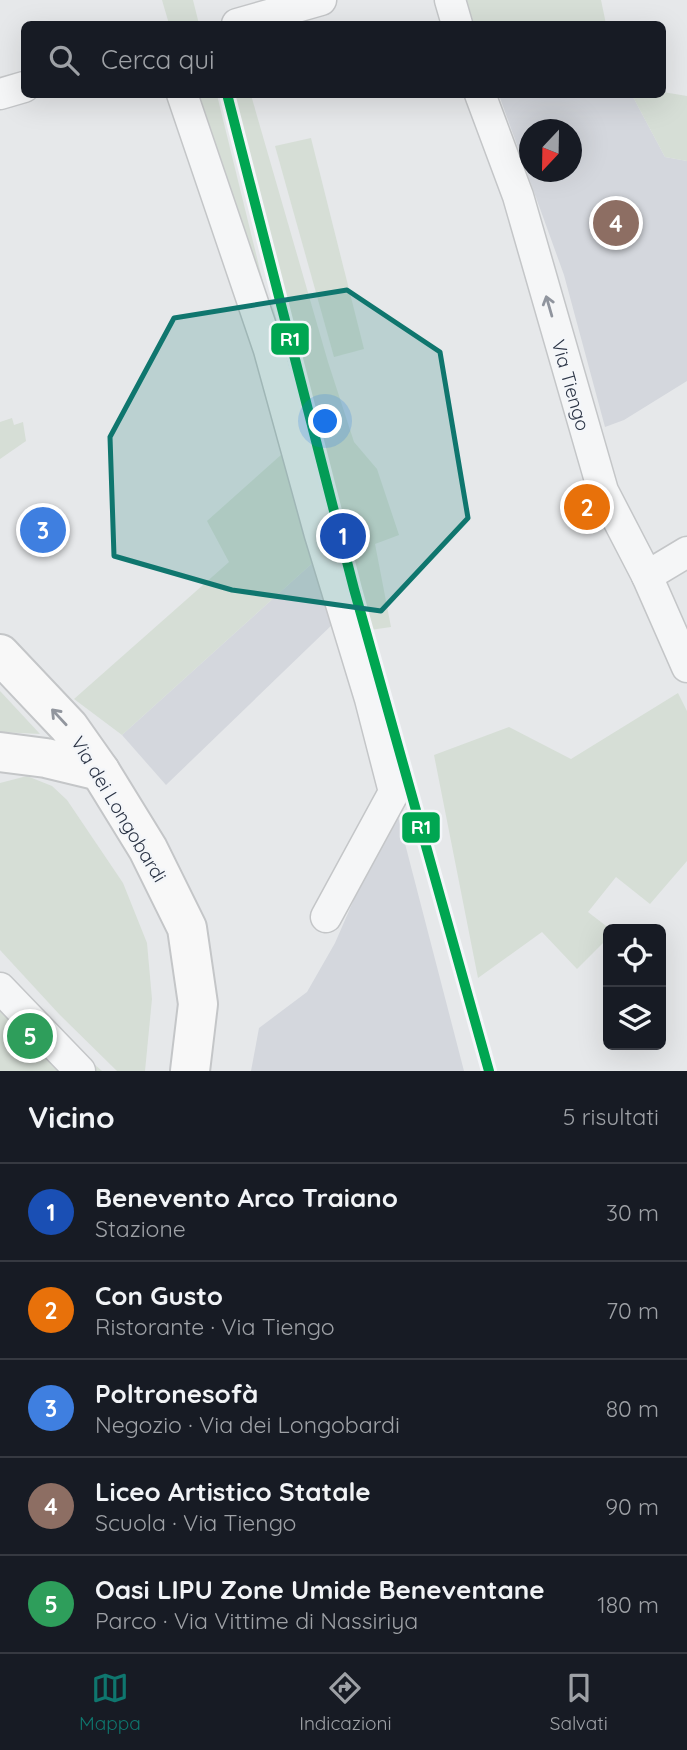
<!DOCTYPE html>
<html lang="it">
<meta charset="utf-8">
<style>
body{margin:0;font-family:Quicksand,sans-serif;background:#20242c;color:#f1f3f6}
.controls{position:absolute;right:21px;bottom:21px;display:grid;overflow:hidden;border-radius:10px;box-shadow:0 7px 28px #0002}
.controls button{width:63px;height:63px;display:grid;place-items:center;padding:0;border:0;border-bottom:2px solid #363941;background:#171b24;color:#f1f3f6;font:35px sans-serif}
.compass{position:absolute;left:519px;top:119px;width:63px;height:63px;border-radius:50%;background:#171b24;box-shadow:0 7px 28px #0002;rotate:202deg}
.you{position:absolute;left:326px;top:422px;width:24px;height:24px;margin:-18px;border:5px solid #fff;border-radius:50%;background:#1a73e8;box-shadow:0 0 0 10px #1a73e833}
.badge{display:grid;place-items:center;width:46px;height:46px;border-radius:50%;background:#0f766e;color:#fff;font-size:23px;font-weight:700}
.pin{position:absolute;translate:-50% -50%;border:4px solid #fff;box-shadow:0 2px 7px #0006}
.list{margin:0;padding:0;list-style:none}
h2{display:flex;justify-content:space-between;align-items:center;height:91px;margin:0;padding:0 28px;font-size:30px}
h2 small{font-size:23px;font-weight:400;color:#9ea1a6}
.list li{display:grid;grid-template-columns:46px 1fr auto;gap:21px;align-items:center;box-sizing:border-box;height:98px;padding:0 28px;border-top:2px solid #363941}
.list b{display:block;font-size:26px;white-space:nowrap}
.list p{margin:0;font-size:23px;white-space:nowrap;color:#9ea1a6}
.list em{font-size:23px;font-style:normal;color:#9ea1a6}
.icon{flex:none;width:38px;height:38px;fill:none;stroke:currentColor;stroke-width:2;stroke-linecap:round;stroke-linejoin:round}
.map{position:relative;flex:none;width:687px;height:1071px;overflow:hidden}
.search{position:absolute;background:#171b24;box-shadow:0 7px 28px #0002;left:21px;right:21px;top:21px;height:77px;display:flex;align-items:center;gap:18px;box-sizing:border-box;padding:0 24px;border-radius:10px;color:#9ea1a6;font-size:26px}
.sheet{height:581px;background:#171b24}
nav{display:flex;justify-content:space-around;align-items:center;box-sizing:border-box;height:98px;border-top:2px solid #363941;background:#171b24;font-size:19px;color:#9ea1a6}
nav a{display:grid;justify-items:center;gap:4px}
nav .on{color:#0f766e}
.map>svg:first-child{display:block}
.built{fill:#d4d7dd;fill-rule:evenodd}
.green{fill:#d6ded6}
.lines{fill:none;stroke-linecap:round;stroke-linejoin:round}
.minor-casing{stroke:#c4c6c8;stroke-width:33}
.secondary-casing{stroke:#c4c6c8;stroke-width:42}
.minor{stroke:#f5f6f7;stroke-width:30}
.secondary{stroke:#f8f8f8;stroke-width:38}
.rail-1-casing{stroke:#f4f6f9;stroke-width:16}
.rail-1{stroke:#00a651;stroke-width:10}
.oneway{stroke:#90959e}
.oneway2{stroke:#92969e}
.marked{fill:#0f766e;fill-opacity:0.2;stroke:#0f766e;stroke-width:5;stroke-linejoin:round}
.labels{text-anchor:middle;stroke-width:5;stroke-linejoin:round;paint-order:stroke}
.street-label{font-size:19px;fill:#2b3445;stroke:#f4f6f9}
.line-badge{stroke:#f4f6f9;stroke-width:2.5}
.badge-label{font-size:19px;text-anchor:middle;font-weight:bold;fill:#fff}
</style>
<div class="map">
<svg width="687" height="1071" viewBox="0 0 687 1071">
<rect width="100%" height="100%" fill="#e6e8ea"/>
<g class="built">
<path d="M499,95H632L665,157L687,161V381L624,420L605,427L564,275ZM530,130H572V172H530Z"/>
<path d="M318,558L336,621L166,785L122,735Z"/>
<path d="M395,805L464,1071H251L259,1028L307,992L335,943Z"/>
</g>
<g class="green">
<path d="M162,0H193L199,24H169Z"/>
<path d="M464,0H601L606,24H473Z"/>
<path d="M663,92L687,96V161L665,157L632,95L662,94Z"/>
<path d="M192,95H217L275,331Z"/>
<path d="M233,95H251L328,362L354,442L377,469L399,535L375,544L391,627L370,630L297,353Z"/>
<path d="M311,138L364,349L334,357L275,146Z"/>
<path d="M12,418L14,425L23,422L26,441L0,459V422Z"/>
<path d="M282,454L318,558L122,735L74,699L229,562L207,521Z"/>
<path d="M0,691L40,734L0,732Z"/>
<path d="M678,693L687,711V861L650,904L616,877L588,912L610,929L608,938L577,969L542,932L478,978L434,755L509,727L571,759Z"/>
<path d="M27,776L52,786L67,800L123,883L147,943L152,999L145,1071H117L59,1014L0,950V783Z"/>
<path d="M0,983L102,1071H0Z"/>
</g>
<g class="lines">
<defs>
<g id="minor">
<path d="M450,0L457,24"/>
<path d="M237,24L321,0"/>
<path d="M0,94L24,87"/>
<path d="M182,94L269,350L320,535L370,699L394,792L326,917"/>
<path d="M480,94L518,196L603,491L647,576L687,667"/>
<path d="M647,576L687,552"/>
<path d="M0,988L80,1071"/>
</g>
<g id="secondary">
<path d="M0,654L69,727L100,771L148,849L187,928L198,1004L190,1071"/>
<path d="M0,752L46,758L100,771"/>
</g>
</defs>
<use href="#minor" class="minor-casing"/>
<use href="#secondary" class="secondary-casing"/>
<use href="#minor" class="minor"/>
<use href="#secondary" class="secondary"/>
<defs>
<path id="rail-1" d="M227,94L354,589L489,1071"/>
</defs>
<use href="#rail-1" class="rail-1-casing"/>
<use href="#rail-1" class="rail-1"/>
</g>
<defs><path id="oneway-shaft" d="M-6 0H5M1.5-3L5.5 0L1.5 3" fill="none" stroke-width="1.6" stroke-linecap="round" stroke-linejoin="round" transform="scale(1.75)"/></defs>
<use class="oneway" href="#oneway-shaft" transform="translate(549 306) rotate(-106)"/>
<use class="oneway2" href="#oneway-shaft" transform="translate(59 717) rotate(-133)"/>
<path class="marked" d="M347,290L440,352L468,518L381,611L232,590L114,556L110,437L174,318Z"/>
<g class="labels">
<g class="street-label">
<text transform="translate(571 385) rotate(74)" y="7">Via Tiengo</text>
<text transform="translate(119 809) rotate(59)" y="7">Via dei Longobardi</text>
</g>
</g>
<g class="line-badge">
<rect x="270" y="322" width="40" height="34" rx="7" fill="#00a651"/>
<rect x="401" y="811" width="40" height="33" rx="7" fill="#00a651"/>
</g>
<g class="badge-label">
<text x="290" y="346">R1</text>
<text x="421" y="834">R1</text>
</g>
</svg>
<div class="controls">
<button><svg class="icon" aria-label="locate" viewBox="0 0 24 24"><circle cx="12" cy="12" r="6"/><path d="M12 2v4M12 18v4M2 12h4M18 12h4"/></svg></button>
<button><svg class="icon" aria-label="layers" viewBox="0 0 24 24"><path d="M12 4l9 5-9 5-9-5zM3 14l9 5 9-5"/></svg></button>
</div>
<svg class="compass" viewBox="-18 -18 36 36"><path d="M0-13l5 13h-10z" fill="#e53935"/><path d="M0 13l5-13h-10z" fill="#9ea1a6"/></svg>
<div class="you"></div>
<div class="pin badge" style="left:343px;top:536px;background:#1a4fb4">1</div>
<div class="pin badge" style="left:587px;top:507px;background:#e8710a">2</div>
<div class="pin badge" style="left:43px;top:530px;background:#3f7fe0">3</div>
<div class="pin badge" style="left:616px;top:223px;background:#8d6e63">4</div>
<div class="pin badge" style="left:30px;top:1036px;background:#2e9e5b">5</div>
<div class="search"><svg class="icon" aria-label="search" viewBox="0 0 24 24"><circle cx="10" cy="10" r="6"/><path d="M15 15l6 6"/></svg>Cerca qui</div>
</div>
<section class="sheet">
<h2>Vicino<small>5 risultati</small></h2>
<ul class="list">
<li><span class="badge" style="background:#1a4fb4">1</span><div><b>Benevento Arco Traiano</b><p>Stazione</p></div><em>30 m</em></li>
<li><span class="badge" style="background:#e8710a">2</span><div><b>Con Gusto</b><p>Ristorante · Via Tiengo</p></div><em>70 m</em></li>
<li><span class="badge" style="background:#3f7fe0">3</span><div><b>Poltronesofà</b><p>Negozio · Via dei Longobardi</p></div><em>80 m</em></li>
<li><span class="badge" style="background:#8d6e63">4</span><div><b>Liceo Artistico Statale</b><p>Scuola · Via Tiengo</p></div><em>90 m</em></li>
<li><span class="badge" style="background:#2e9e5b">5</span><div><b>Oasi LIPU Zone Umide Beneventane</b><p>Parco · Via Vittime di Nassiriya</p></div><em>180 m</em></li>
</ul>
</section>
<nav>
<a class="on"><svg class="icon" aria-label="map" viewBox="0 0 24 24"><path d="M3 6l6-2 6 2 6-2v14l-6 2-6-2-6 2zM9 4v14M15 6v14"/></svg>Mappa</a>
<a><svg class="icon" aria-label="directions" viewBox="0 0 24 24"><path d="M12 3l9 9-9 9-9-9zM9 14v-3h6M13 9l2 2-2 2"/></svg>Indicazioni</a>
<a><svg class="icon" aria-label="saved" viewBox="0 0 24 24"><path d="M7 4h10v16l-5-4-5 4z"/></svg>Salvati</a>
</nav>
